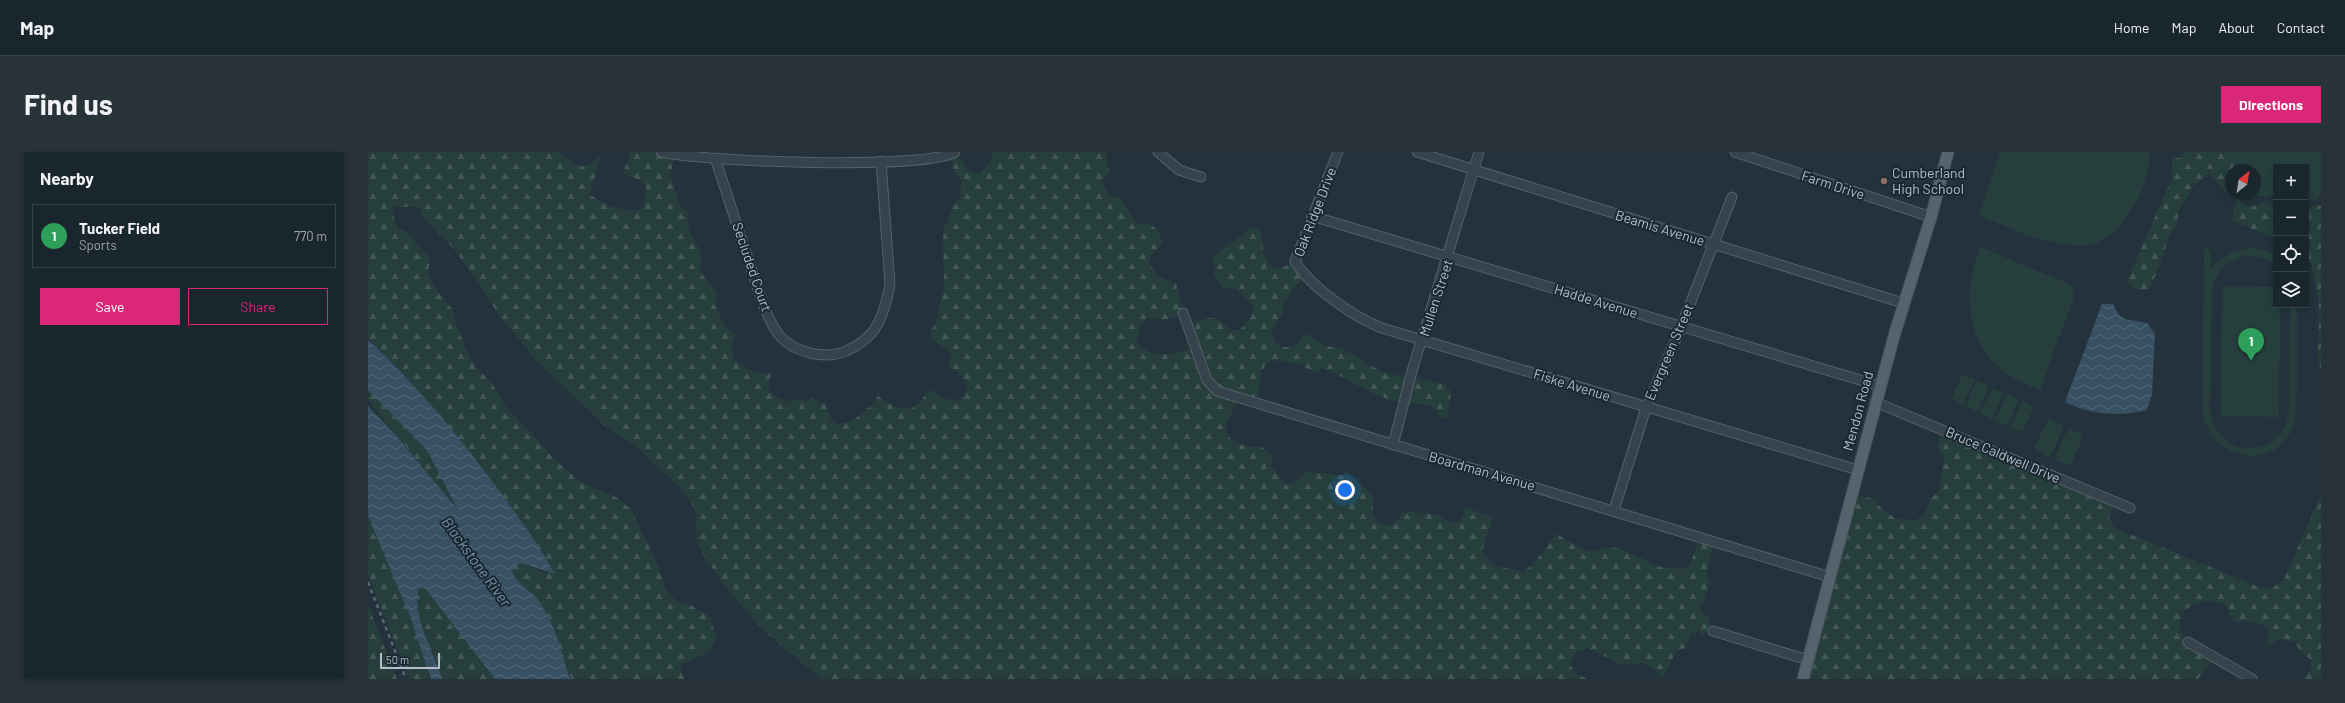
<!DOCTYPE html>
<meta charset="utf-8">
<style>
body{margin:0;font-family:Barlow,sans-serif;background:#273239;color:#f1f3f6}
.controls{position:absolute;right:12px;top:12px;display:grid;overflow:hidden;border-radius:0px;box-shadow:0 2px 6px #0003}
.controls button{width:36px;height:36px;display:grid;place-items:center;padding:0;border:0;border-bottom:1px solid #384349;background:#1a262d;color:#f1f3f6;font:20px sans-serif}
.compass{position:absolute;left:1857px;top:12px;width:36px;height:36px;border-radius:50%;background:#1a262d;box-shadow:0 2px 6px #0003;rotate:30deg}
.scale{position:absolute;left:12px;bottom:10px;width:60px;box-sizing:border-box;padding-left:4px;border:2px solid #b3bec8;border-top:0;font-size:11px;line-height:14px;white-space:nowrap;color:#b3bec8;-webkit-text-stroke:3px #1c2831;paint-order:stroke}
.you{position:absolute;left:977px;top:338px;width:14px;height:14px;margin:-10px;border:3px solid #fff;border-radius:50%;background:#1a73e8;box-shadow:0 0 0 6px #1a73e833}
.badge{display:grid;place-items:center;width:26px;height:26px;border-radius:50%;background:#db2777;color:#fff;font-size:13px;font-weight:700}
.pin{position:absolute;translate:-50% -33px;filter:drop-shadow(0 1px 2px #0008)}
.pin::after{content:'';position:absolute;top:21px;width:14px;height:12px;background:inherit;clip-path:polygon(0 0,100% 0,50% 100%)}
.list{margin:0;padding:0;list-style:none}
h2{display:flex;justify-content:space-between;align-items:center;height:52px;margin:0;padding:0 16px;font-size:17px}
h2 small{font-size:13px;font-weight:400;color:#9fa5aa}
.list li{display:grid;grid-template-columns:26px 1fr auto;gap:12px;align-items:center;box-sizing:border-box;height:64px;margin:0 8px 8px;padding:0 8px;border:1px solid #384349;border-radius:0px}
.list b{display:block;font-size:15px;white-space:nowrap}
.list p{margin:0;font-size:13px;white-space:nowrap;color:#9fa5aa}
.list em{font-size:13px;font-style:normal;color:#9fa5aa}
.actions{display:flex;gap:8px;padding:12px 16px}
.actions a{flex:1;padding:9px 0;border:1px solid #db2777;border-radius:0px;text-align:center;font-size:14px;color:#db2777}
.actions .main{background:#db2777;color:#fff}
.icon{flex:none;width:22px;height:22px;fill:none;stroke:currentColor;stroke-width:2;stroke-linecap:round;stroke-linejoin:round}
.map{position:relative;flex:none;width:1953px;height:527px;overflow:hidden;border-radius:0px}
header{display:flex;align-items:center;gap:24px;box-sizing:border-box;height:56px;padding:0 20px;background:#1a262d;border-bottom:1px solid #384349}
header strong{font-size:19px}
nav{display:flex;gap:22px;margin-inline-start:auto;font-size:14px}
.intro{display:flex;align-items:center;justify-content:space-between;box-sizing:border-box;height:96px;padding:0 24px}
h1{margin:0;font-size:28px}
.button{padding:10px 18px;border-radius:0px;background:#db2777;color:#fff;font-size:14px;font-weight:700}
main{display:flex;gap:24px;padding:0 24px}
aside{flex:1;background:#1a262d;border-radius:0px;box-shadow:0 2px 6px #0003}
.map>svg:first-child{display:block}
.grass{fill:#263f3d}
.forest{fill:url(#forest-firs)}
.water{fill:url(#water-waves)}
.lines{fill:none;stroke-linecap:round;stroke-linejoin:round}
.minor-casing{stroke:#55616a;stroke-width:11}
.major-casing{stroke:#434f58;stroke-width:13}
.minor{stroke:#37434c;stroke-width:9}
.major{stroke:#55636c;stroke-width:11}
.rail{stroke:#596873;stroke-width:2.5;stroke-dasharray:4 4;stroke-linecap:butt}
.education-dot{fill:#8d6e63;stroke:#1c2831;stroke-width:1.5}
.labels{text-anchor:middle;stroke-width:4;stroke-linejoin:round;paint-order:stroke}
.poi-label{font-size:14px;fill:#b3bec8;stroke:#1c2831;text-anchor:start}
.street-label{font-size:14px;fill:#b3bec8;stroke:#1c2831}
.water-label{font-size:15px;font-style:italic;fill:#7394aa;stroke:#1c2831}
</style>
<header>
<strong>Map</strong>
<nav><a>Home</a><a>Map</a><a>About</a><a>Contact</a></nav>
</header>
<div class="intro"><h1>Find us</h1><a class="button">Directions</a></div>
<main>
<aside>
<h2>Nearby<small></small></h2>
<ul class="list">
<li><span class="badge" style="background:#2e9e5b">1</span><div><b>Tucker Field</b><p>Sports</p></div><em>770 m</em></li>
</ul>
<div class="actions"><a class="main">Save</a><a>Share</a></div>
</aside>
<div class="map">
<svg width="1953" height="527" viewBox="0 0 1953 527">
<defs>
<pattern id="forest-firs" width="22" height="20" patternUnits="userSpaceOnUse"><rect width="22" height="20" fill="#263f3d"/><path d="M5 1l3.5 6h-7zM16 11l3.5 6h-7z" fill="#435958"/></pattern>
<pattern id="water-waves" width="16" height="10" patternUnits="userSpaceOnUse"><rect width="16" height="10" fill="#375163"/><path d="M0 5q4-4 8 0t8 0" fill="none" stroke="#526878"/></pattern>
</defs>
<rect width="100%" height="100%" fill="#23323c"/>
<g class="grass">
<path d="M1632,0H1782C1781,23 1773,45 1760,63C1755,70 1747,80 1739,85C1707,109 1642,76 1611,63Z"/>
<path d="M1871,0H1953V42L1948,48L1938,47V15H1908V45L1859,42L1863,40V42H1887V18H1868Z"/>
<path d="M1613,95L1703,133L1707,142L1672,238C1660,233 1647,228 1637,220C1597,191 1594,137 1613,95Z"/>
<path d="M1836,97L1843,98V116C1860,97 1885,89 1908,104V113C1884,94 1851,107 1844,136L1842,259C1844,275 1853,288 1868,294C1890,301 1914,289 1919,267C1923,255 1921,242 1921,230C1921,204 1922,179 1922,153H1929C1929,178 1929,204 1929,229C1928,244 1930,261 1925,275C1905,323 1840,307 1834,257Z"/>
<path d="M1854,134L1908,135V153H1912L1911,265L1853,264Z"/>
<path d="M1595,222L1607,227L1595,253L1583,247Z"/>
<path d="M1609,228L1621,234L1610,260L1598,254Z"/>
<path d="M1624,236L1636,241L1624,267L1612,261Z"/>
<path d="M1639,242L1651,248L1639,274L1627,268Z"/>
<path d="M1654,249L1666,255L1654,280L1642,275Z"/>
<path d="M1680,267L1696,274L1682,305L1666,297Z"/>
<path d="M1700,276L1716,283L1702,314L1686,307Z"/>
</g>
<g class="forest">
<path d="M0,0H192C210,14 216,23 233,2L222,42C231,51 262,64 274,56L277,49L278,34L270,27L255,22L262,0H290L307,5L302,23L312,54L320,60C318,74 325,88 333,99L332,119L349,143L346,152C352,163 356,176 368,183L364,192L366,207C377,215 389,225 403,221L400,236L405,243L423,250L428,247L438,249L443,246L457,252L463,267L469,272C486,272 501,257 510,244L527,255L543,257L553,250L558,241L565,238L573,246L588,249L596,244L599,233L591,220L580,215L583,205L579,199L563,187L562,179L567,174L576,133L575,80L585,53L592,47L593,28L587,22L581,3L585,1L596,10L600,19L612,22L624,8V0H738L739,15L742,18L735,28C736,40 742,45 753,47L770,73L780,71L790,78L795,91L783,103L781,111L791,125L808,131L815,163L795,168L779,166L772,175L769,192C787,207 804,202 825,196L820,171L847,165L864,178H871C879,171 886,165 886,154L866,136L856,137L845,123L848,114L844,105L882,77L890,76C900,95 888,100 907,118L925,111L937,125L925,137L914,154L915,162C912,166 907,170 905,175C897,192 926,207 935,182L941,183L957,194L973,196L1014,220L1040,226L1043,224L1077,232L1083,240L1079,267L1072,265C1062,245 1051,255 1033,251C1006,245 983,228 957,217H953L947,221L932,212L902,208C890,217 892,238 887,252L869,250C858,270 848,284 877,294C883,296 888,294 893,295C896,296 901,300 904,302L903,314L918,333L930,328L938,320L975,323L979,320L1005,344C1005,350 1004,359 1006,364C1007,367 1010,369 1012,371C1025,377 1029,370 1034,360L1037,359L1071,363L1082,370H1089L1093,367L1098,356L1125,365L1114,398C1124,420 1136,413 1155,420L1166,411L1188,382L1220,399C1228,400 1234,393 1244,395C1261,399 1277,409 1293,415C1300,417 1308,416 1315,417L1322,413L1331,386L1346,393L1338,421L1342,430L1337,448L1332,455L1336,462L1342,465V475L1334,483L1330,479L1323,482L1317,496L1309,499C1303,508 1301,517 1294,525L1284,516L1274,511L1254,513L1220,496L1208,500L1201,511L1208,522L1220,527H453L395,478L355,432L334,401L329,390L327,357L312,336L272,298L236,273L166,206L134,167L87,98L56,67L52,55H25L26,67L31,76L38,79L62,107L60,121L69,139L84,157L88,172L102,206L111,219L122,228L139,256L160,277L186,307L213,330L248,345L263,357L290,413L297,435L307,448L322,453L342,465L349,487L341,499L312,513L316,527H203L196,505L182,478L145,426V413L152,410L179,422L182,419L13,200L0,187Z"/>
<path d="M1818,0H1871L1868,18H1863V40L1859,42L1841,22L1825,34L1810,61L1809,73L1800,86L1794,108L1782,136C1776,140 1765,137 1760,132V127L1804,26V7L1811,6Z"/>
<path d="M1869,46L1880,54H1889L1894,50L1899,49L1904,53L1908,49V86L1863,69Z"/>
<path d="M1948,53L1953,54V217L1950,207L1951,150L1943,111L1938,107V57Z"/>
<path d="M0,230L55,290L88,352L87,355L78,348L60,321L0,248Z"/>
<path d="M1573,280L1745,355L1741,367L1747,376L1889,434L1904,436L1916,427L1953,342V527H1936L1943,515V508L1932,499L1927,490L1912,487L1904,493H1899L1901,480L1898,474L1876,469L1868,471L1862,465C1864,443 1826,447 1816,460C1814,463 1813,468 1811,472L1818,492L1844,508L1835,522L1829,527H1435L1484,342L1506,347C1519,365 1526,366 1547,369L1557,361L1562,348L1571,338L1576,306L1569,295Z"/>
<path d="M0,366L22,407L43,469L49,472L45,423L59,430L130,527H72L61,510L59,517L61,527H41L0,423Z"/>
<path d="M0,453L29,527H0Z"/>
</g>
<g class="water">
<path d="M1734,152H1745L1751,163L1757,167L1779,171L1787,182L1784,242L1779,258C1752,265 1722,263 1697,250Z"/>
<path d="M0,188C49,233 90,283 129,336C150,364 170,392 187,422L154,411L147,413L144,420C149,433 163,438 171,449C187,472 194,501 202,527H127L57,436L50,437C45,468 65,498 74,527H63L42,464L0,364V254L27,282L90,358L59,298L0,238Z"/>
</g>
<g class="lines">
<defs>
<g id="minor">
<path d="M293,0C334,10 557,18 587,0"/>
<path d="M790,0L811,18L833,25"/>
<path d="M970,0L927,109C941,134 987,166 1014,176L1490,318"/>
<path d="M1049,0L1535,151"/>
<path d="M1367,0L1563,65"/>
<path d="M347,6C359,43 371,79 383,116C391,138 397,164 411,183C426,201 457,208 478,199C509,186 516,164 522,132L513,9"/>
<path d="M944,64L1512,234"/>
<path d="M815,161L839,228L849,239L1462,425"/>
<path d="M1507,250L1762,356"/>
<path d="M1025,293L1044,219L1111,0"/>
<path d="M1246,358L1278,256L1313,175L1364,45"/>
<path d="M1345,479L1440,508"/>
<path d="M1820,490L1884,527"/>
</g>
<path id="major" d="M1435,527L1526,184L1563,65L1580,0"/>
</defs>
<use href="#minor" class="minor-casing"/>
<use href="#major" class="major-casing"/>
<use href="#minor" class="minor"/>
<use href="#major" class="major"/>
<path class="rail" d="M0,430L38,527"/>
</g>
<circle class="education-dot" cx="1516" cy="29" r="4"/>
<g class="labels">
<g class="poi-label">
<text x="1524" y="26">Cumberland<tspan x="1524" dy="16">High School</tspan></text>
</g>
<g class="street-label">
<text transform="translate(1465 33) rotate(18)" y="5">Farm Drive</text>
<text transform="translate(947 60) rotate(-69)" y="5">Oak Ridge Drive</text>
<text transform="translate(1292 76) rotate(17)" y="5">Beamis Avenue</text>
<text transform="translate(384 115) rotate(71)" y="5">Secluded Court</text>
<text transform="translate(1068 146) rotate(-72)" y="5">Mullen Street</text>
<text transform="translate(1228 149) rotate(17)" y="5">Hadde Avenue</text>
<text transform="translate(1301 200) rotate(-67)" y="5">Evergreen Street</text>
<text transform="translate(1204 233) rotate(17)" y="5">Fiske Avenue</text>
<text transform="translate(1490 259) rotate(-75)" y="5">Mendon Road</text>
<text transform="translate(1635 303) rotate(23)" y="5">Bruce Caldwell Drive</text>
<text transform="translate(1114 319) rotate(16)" y="5">Boardman Avenue</text>
</g>
<g class="water-label">
<text transform="translate(108 410) rotate(54)" y="5">Blackstone River</text>
</g>
</g>
</svg>
<div class="controls">
<button>+</button>
<button>−</button>
<button><svg class="icon" aria-label="locate" viewBox="0 0 24 24"><circle cx="12" cy="12" r="6"/><path d="M12 2v4M12 18v4M2 12h4M18 12h4"/></svg></button>
<button><svg class="icon" aria-label="layers" viewBox="0 0 24 24"><path d="M12 4l9 5-9 5-9-5zM3 14l9 5 9-5"/></svg></button>
</div>
<svg class="compass" viewBox="-18 -18 36 36"><path d="M0-13l5 13h-10z" fill="#e53935"/><path d="M0 13l5-13h-10z" fill="#9fa5aa"/></svg>
<div class="scale">50 m</div>
<div class="you"></div>
<div class="pin badge" style="left:1883px;top:209px;background:#2e9e5b">1</div>
</div>
</main>
